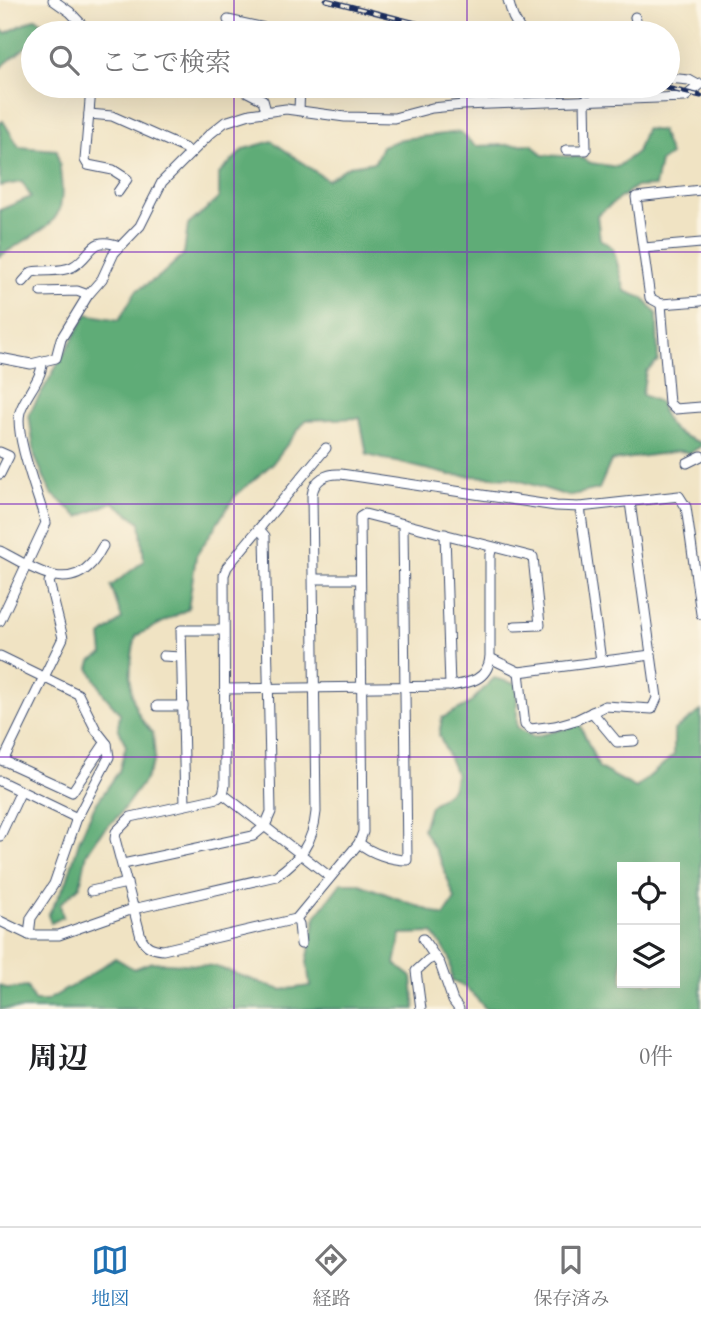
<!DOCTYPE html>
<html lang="ja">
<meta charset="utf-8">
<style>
body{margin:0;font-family:"EB Garamond","Noto Serif JP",serif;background:#f6f6f6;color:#202124}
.controls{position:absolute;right:21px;bottom:21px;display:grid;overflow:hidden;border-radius:0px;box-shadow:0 7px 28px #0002}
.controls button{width:63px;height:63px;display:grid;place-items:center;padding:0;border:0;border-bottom:2px solid #e0e0e0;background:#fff;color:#202124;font:35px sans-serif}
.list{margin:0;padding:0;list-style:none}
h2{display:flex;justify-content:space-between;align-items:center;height:91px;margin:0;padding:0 28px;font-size:30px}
h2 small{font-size:23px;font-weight:400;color:#757577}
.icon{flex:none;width:38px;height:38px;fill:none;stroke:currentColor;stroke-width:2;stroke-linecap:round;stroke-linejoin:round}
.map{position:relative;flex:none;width:701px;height:1009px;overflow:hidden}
.search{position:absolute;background:#fff;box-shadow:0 7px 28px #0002;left:21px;right:21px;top:21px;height:77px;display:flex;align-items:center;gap:18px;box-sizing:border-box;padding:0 24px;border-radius:38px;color:#757577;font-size:26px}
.sheet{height:217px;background:#fff}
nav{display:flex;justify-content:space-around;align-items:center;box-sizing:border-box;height:98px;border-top:2px solid #e0e0e0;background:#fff;font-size:19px;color:#757577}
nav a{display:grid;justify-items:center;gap:4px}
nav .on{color:#1f6fb2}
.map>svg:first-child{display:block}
.forest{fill:#5eac77;stroke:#3c6e6a;stroke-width:2;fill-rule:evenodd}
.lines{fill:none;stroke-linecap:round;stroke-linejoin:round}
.street-casing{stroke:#3b4a6d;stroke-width:11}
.street{stroke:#fff;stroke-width:9}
.rail-casing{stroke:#1b2f5e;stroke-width:5}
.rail{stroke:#fcf5e5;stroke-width:2.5;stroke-dasharray:8;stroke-linecap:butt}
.grid{fill:none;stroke:#7b2cbf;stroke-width:2;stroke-opacity:0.55}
</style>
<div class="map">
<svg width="701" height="1009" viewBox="0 0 701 1009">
<rect width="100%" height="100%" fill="#fcf5e5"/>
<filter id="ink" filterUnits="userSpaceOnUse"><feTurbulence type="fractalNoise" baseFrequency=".0143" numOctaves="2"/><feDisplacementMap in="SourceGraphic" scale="14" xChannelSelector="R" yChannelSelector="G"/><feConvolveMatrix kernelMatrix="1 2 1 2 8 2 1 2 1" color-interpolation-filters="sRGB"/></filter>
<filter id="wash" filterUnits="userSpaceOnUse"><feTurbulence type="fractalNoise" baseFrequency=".00686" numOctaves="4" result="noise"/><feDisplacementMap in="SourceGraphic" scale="28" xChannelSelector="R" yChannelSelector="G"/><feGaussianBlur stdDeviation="1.57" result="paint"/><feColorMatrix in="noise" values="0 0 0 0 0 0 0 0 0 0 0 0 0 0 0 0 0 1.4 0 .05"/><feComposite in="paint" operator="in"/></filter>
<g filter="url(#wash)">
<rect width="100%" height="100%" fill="#f0e3c3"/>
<g class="forest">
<path d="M36,18L49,28L42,33H33V41L0,68V29L6,33Z"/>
<path d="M3,121L19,147L57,150C70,227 58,218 0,256V210L31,197L22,182L0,186V122Z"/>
<path d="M645,129L661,131L670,155L660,162L655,186L635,187L597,215L600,239L613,248L625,291L643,298L657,314L658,361L646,371L642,395L659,402C667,430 674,433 701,443V446L690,453L680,451L611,461L599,489L568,496L511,478L450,475L367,455L360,418L306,420L272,464L235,496L196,556L188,609L136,636C128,668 125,708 153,733L155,759L146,778L119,815L98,836L87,853L80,886L60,904L63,917L51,923L48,915L67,881L80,838L94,807L119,771L126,746L118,727L120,713L105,696L89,668L91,661L103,654L101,636L122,619L111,586L144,561L140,522L113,502L79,517L51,493L35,457L29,414L87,314L119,320L136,291L160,276L184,254L188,225L219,198V174L244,149L272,141L327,180L349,166L375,162L382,146L402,139L460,132L475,146L532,144L542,155L579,157L591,163L617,167L637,152Z"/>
<path d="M494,678L517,684V727L533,737L580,725L599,768L636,788L674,755V730L701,711V1009H486L467,988L452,981L450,958L433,933L401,934L395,964L412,977L415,1009H0V985L8,989L27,987L34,1001H46L84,979L115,958L134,969L152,962L214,966L281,990L310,986L307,962L316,916L341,883H357L444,916L455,899L440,859L423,829L430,806L452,789L456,774L439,735L442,718L469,704ZM622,867H675V983H622Z"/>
</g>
</g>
<g filter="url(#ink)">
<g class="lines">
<defs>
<g id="street">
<path d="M53,0L70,12L90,33"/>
<path d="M508,0L513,17L522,33"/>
<path d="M635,17L640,33"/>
<path d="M228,20L288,33"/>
<path d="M668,78L689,80L698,85"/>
<path d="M66,86L69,88L91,89L85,160L88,165L113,170L127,179L118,192"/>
<path d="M236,86L263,100L266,111"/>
<path d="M299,110L300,86"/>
<path d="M89,114L112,116L184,148L190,153"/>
<path d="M566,150H586L585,100"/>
<path d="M701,190L636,197L650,298L661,304L701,301"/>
<path d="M644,248L701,243"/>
<path d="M23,282L32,272C45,269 60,273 72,267C92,257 90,234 119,246"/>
<path d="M41,292L77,291L88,295"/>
<path d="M661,304L669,403L675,409L701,407"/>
<path d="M0,358L31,364L56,358L61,339L88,295L102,279L114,253L140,226L162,182L210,134L225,122L250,114L286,109L345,117L394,118L432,108L463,105L685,97L701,84"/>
<path d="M326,448L227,567L224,575L225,785L223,794L218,798L131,817L116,832L115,839L141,937C146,947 152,949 163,950L296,919L359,843L363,832L360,517L365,514L533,557L540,625L515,626"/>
<path d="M0,452L9,456L0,474"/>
<path d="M687,463L701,456"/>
<path d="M580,507L601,661"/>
<path d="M445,534L450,686"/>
<path d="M0,551C27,564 64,594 91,564C96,559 99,552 103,546"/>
<path d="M314,579H360"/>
<path d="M0,621L46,523C39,498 14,435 20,412C25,395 42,379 42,363"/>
<path d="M0,656L78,694L96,730L107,744L109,757L77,818L54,884L31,918L29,935"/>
<path d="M163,656L181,657"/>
<path d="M490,658L519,672L651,655"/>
<path d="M519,672L525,725L531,729L555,726L576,720L605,706L652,709L657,698L630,502"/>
<path d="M226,689L450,686C470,683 487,680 490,658V555L492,547"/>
<path d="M157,706H183"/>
<path d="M592,712L617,742L634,741"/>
<path d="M0,759L72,792L103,746L107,744"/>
<path d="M3,761L63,638L49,582L52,577"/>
<path d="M0,781L77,818"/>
<path d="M223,794L330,877"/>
<path d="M185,805L181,630H223"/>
<path d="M0,836L21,791"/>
<path d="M359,843C371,853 391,860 407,860L403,524"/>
<path d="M123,864L253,836L265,826L271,812L265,536L259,529"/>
<path d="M91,891L127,883"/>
<path d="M296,919L299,924L301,944"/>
<path d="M0,921L29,935H59L133,909L276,876C301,858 313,843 316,812L312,495C314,479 327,473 341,474L556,506L580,507L679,496L686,507L701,614"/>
<path d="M423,939L440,964L453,1001L459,1009"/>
<path d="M421,1009L416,971L428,960L435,957"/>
</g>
</defs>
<use href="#street" class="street-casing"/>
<use href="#street" class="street"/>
<defs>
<g id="rail">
<path d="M326,0L455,33"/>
<path d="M658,86L701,96"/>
</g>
</defs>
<use href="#rail" class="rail-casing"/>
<use href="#rail" class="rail"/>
</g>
</g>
<path class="grid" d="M234,0V33M467,0V33M234,86V1009M467,86V1009M0,252H701M0,504H701M0,757H701"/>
</svg>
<div class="controls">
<button><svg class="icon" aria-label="locate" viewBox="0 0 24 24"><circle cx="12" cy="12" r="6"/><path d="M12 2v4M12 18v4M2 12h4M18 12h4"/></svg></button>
<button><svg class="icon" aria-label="layers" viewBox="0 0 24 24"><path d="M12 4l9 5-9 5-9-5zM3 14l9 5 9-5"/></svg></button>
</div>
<div class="search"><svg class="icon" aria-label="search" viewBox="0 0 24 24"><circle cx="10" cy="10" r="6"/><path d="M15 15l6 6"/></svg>ここで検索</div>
</div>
<section class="sheet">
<h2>周辺<small>0件</small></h2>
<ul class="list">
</ul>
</section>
<nav>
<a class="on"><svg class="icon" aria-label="map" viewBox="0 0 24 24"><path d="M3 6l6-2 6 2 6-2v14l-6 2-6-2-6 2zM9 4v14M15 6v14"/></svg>地図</a>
<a><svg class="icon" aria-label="directions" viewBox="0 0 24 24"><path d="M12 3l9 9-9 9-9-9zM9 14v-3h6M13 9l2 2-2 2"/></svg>経路</a>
<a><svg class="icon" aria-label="saved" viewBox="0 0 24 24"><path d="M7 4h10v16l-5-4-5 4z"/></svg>保存済み</a>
</nav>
